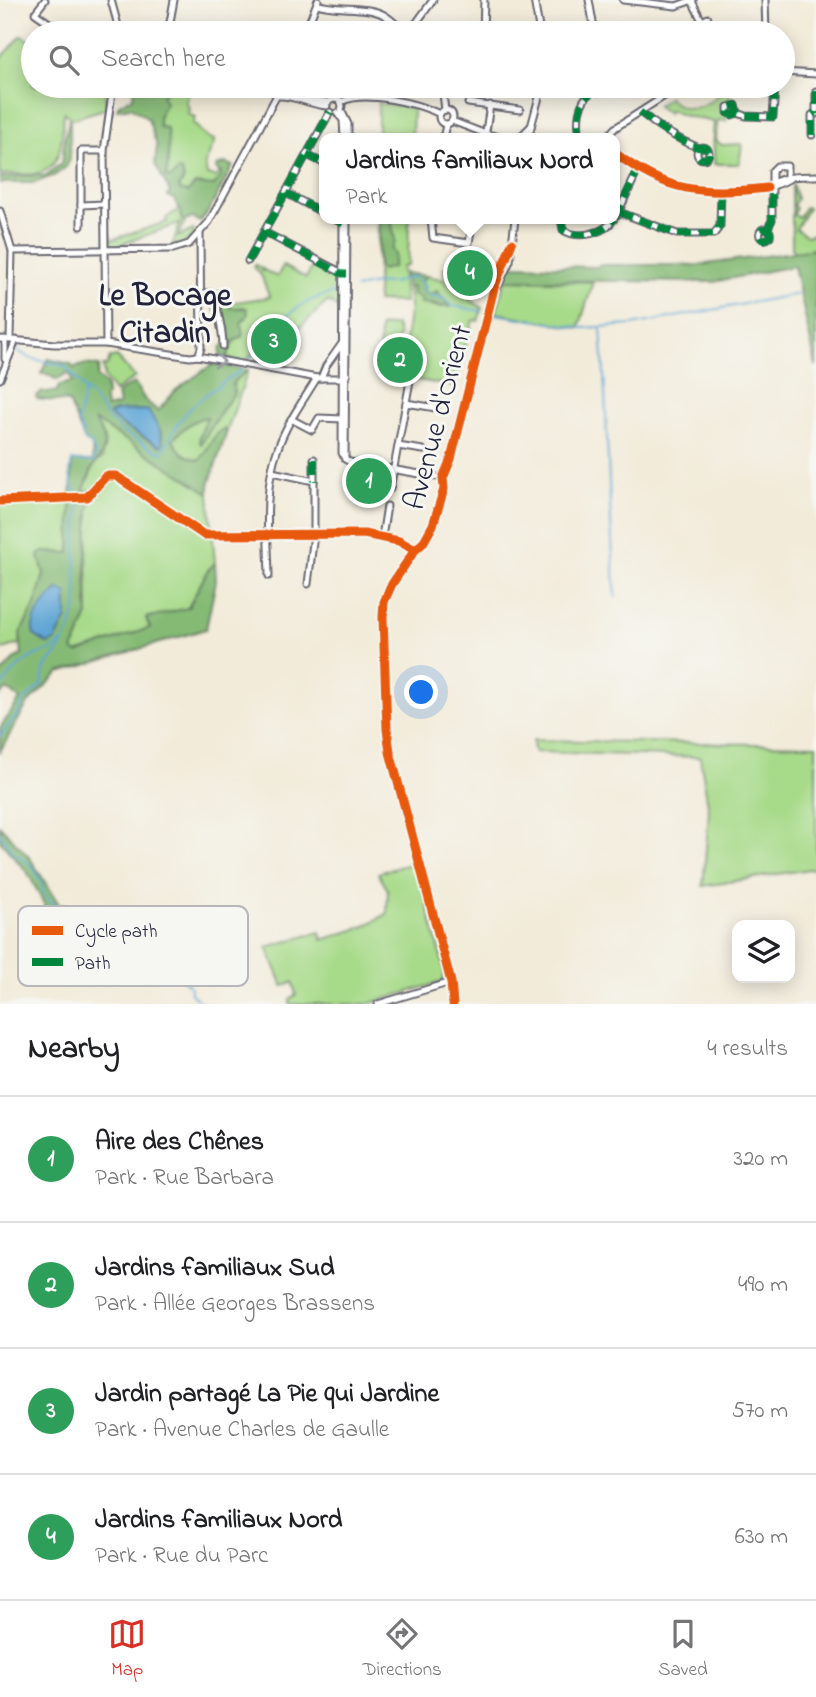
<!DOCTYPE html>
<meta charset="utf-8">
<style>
body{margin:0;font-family:"Indie Flower",sans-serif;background:#f6f6f6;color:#202124}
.controls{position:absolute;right:21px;bottom:21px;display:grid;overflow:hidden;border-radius:14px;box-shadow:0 4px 18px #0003}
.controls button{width:63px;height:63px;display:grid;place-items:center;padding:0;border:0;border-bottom:2px solid #e0e0e0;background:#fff;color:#202124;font:35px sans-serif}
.you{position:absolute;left:422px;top:693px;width:24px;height:24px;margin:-18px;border:5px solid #fff;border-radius:50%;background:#1a73e8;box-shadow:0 0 0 10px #1a73e833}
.badge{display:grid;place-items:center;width:46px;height:46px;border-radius:50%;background:#d93025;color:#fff;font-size:23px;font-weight:700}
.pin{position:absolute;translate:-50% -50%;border:4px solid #fff;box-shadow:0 2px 7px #0006}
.popup{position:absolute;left:319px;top:133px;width:301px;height:91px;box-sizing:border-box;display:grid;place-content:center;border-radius:14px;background:#fff;filter:drop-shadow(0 2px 5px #0005);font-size:23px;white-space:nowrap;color:#757577}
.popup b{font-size:26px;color:#202124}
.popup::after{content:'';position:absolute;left:50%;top:100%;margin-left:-14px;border:14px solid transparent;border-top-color:#fff}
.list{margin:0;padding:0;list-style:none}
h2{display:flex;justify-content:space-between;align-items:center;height:91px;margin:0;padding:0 28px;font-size:30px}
h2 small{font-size:23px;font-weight:400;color:#757577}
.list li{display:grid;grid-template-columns:46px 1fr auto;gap:21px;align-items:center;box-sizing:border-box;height:126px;padding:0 28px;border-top:2px solid #e0e0e0}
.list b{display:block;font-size:26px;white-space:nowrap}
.list p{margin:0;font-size:23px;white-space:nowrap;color:#757577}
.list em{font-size:23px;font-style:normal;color:#757577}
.icon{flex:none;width:38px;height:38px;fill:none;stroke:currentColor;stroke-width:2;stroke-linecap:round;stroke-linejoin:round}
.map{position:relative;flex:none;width:816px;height:1004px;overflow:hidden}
.search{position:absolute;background:#fff;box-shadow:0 4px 18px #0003;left:21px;right:21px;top:21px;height:77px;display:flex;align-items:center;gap:18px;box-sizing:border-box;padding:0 24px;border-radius:38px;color:#757577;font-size:26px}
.sheet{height:595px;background:#fff}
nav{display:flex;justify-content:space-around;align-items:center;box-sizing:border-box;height:98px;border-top:2px solid #e0e0e0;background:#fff;font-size:19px;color:#757577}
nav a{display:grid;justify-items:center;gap:4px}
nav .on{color:#d93025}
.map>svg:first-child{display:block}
.green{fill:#a7da89;stroke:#647e62;stroke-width:2}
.forest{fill:#85ba75;stroke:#546e58;stroke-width:2;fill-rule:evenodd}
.water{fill:#5fa6d5;stroke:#406488;stroke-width:2}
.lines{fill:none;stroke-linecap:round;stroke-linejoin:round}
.stream{stroke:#5fa6d5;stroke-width:2}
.minor-casing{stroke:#6b6872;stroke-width:9}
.minor{stroke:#fff;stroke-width:5}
.quiet{stroke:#00873e;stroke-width:7;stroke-dasharray:14 7;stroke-linecap:butt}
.cycleway-casing{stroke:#f6f6f2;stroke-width:13}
.cycleway{stroke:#e8590c;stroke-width:9}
.oneway{stroke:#9c9ca7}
.labels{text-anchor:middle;stroke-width:6;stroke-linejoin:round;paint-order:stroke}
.street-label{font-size:30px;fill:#22223b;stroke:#f6f6f2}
.neighbourhood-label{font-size:32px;font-weight:bold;fill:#22223b;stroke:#f6f6f2}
.key{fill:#f6f6f2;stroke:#b6b6bb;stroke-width:2}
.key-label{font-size:19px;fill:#22223b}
</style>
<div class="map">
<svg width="816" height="1004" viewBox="0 0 816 1004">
<rect width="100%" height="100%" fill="#f6f6f2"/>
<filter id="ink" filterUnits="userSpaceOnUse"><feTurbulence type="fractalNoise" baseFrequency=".0143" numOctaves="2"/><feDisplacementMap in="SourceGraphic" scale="14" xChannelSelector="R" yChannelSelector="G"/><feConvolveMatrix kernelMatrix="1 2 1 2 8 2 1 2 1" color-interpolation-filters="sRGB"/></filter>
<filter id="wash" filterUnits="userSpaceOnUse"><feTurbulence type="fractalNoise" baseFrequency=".00686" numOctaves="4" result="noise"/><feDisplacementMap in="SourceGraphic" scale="28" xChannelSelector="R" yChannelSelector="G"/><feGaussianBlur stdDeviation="1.57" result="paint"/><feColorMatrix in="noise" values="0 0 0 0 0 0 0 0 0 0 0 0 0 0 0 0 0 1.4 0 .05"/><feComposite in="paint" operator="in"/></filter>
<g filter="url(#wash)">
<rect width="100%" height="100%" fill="#f2ebd9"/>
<g class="green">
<path d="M21,36L33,42V86H104L107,108L72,119L64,112C61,138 65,170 33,174C22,175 11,172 0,175V60Z"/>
<path d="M171,86H191L186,102L189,108L188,114L195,117L193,123L206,137L215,140L205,164L207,175L215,177L223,170L227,172L199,210C191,202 169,185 165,175C156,151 157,117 162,92Z"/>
<path d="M724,86H731L726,121L718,120L715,140L722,145L742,144L739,164H714C715,150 712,137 714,122L682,115L670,110L668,113L657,106L669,97C683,118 715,105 724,86Z"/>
<path d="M378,103L413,108L412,138H378Z"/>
<path d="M792,183L797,199L793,206L796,208L793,214L799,217L805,207L808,208L796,229L807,236L814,234L816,230V249L794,252L792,248Z"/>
<path d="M180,209L181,219L185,221L178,237L193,230L195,234L184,243L172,246L180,223L119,245L134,247H110V233L111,240L114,239L167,222L166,218Z"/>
<path d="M378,219H409L408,266L402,267L405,302L377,301Z"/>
<path d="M501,259L487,290L465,291L445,277L444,268L478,267Z"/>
<path d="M255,265L263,269L262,272L264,270L277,277L283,266L306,278L312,267L326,275L329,271L339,276V309L328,301L282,344L278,364L255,363L266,342H262L245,362L226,359L233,342L242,337L241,323L246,318L244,307L230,308L229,303L270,297C264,288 265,275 254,268Z"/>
<path d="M426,276L441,279L482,308L478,321L473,320L454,386L394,376L389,366L396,349H404L410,306L408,288L413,287L421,299L420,303L441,308L449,303L424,291L422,281Z"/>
<path d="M505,280L593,282L579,328L496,313Z"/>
<path d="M396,325L399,335L392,353L390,349V359H379L380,327Z"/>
<path d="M117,357L135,377L114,392L104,377L103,366H107L110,358Z"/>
<path d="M248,370L227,431L224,429C211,436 209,450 199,460C186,457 178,452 173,439C182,430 193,418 207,417L201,443C213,427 221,409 234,394L233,382Z"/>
<path d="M93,418L209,493L215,563L208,570L188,608L146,618L150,628L76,653L72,649L88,615L87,546L89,510L92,499L84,489L95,463L103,458Z"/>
<path d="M73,501L70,553L42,552L39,556C41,561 44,568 44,573C46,599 21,620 20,644L3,649L0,647V504Z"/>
<path d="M533,740L816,745V868L703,886L709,811L700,757L534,752Z"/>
<path d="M416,862L445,972L442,982L367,1004H290V999L296,995L293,982L283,986L267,947L320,932L322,940L363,927L387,914L388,890L378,873Z"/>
</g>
<g class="forest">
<path d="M134,86H176L162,94L166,103C161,110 157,117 160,127L167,128C169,145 170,160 166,177L171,178L179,170L182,172L184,180L179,186L180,190L188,192L195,184L213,186L221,177V173L216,169L217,166L225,163L233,166L208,212L200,222L193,218L185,221L181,219V211L174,199L168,196L170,192L155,164L157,146L148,119L131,107L117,109L119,104L133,98Z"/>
<path d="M70,117V159L66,167L55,175L34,183H0V178L4,177L46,175L62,163L65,137Z"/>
<path d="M380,219H391L395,241L392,250L395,254L393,267L382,270L378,268Z"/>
<path d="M816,249V366L794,266L713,282L505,280L510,265L597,267L600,265H699Z"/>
<path d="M405,273L426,276L422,281L424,291L429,295L437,291L450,307L420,303L421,299L413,295V287L407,288Z"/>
<path d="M224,295L228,297L230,308H247L248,315L241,323L243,335L233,342L226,359L220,358L221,347L229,342V327H224L217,306V296Z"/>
<path d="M48,359L70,364L74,368L86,364L99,366L97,377L106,385L107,395L104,398L107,408L119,405L117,393L134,383L145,400L158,411L176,390L213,364L248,370L233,382L234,394C221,409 212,427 201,444L199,439L207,417C192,419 183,429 173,439C178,452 186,457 199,460C208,451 211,437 221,430L227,431L209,485V493L94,420C105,437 110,447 96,462C91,468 88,481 84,489L85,492L91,490L92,499L89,510L86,570L88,615L73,650L77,653L150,628L146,618L188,608L208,570L215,563L216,581L206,629L59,673L28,703L0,751V728L20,699L7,689L0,695V675L15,658L22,655L20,633L34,608L44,574L39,556L42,552L70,553L72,461H93L92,445L85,441L69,402L37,399L36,396L42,392H56L60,385L73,382L68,373L57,380L47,374H41ZM148,410L162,435L160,446L123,426L110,413L118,411Z"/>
<path d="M0,826L30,858L60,906L64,904L80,929L73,937L53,949L32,925L45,906L28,873L0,841Z"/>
</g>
<g class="water">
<path d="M148,410L160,430L163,444L160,446L123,426L110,415L115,411Z"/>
<path d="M59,589L67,593V618L55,641L48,644L34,635C28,619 48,599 59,589Z"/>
</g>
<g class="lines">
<g class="stream">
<path d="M355,289C369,284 381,284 396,282C402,282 406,276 412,277C418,278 422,282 425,287L423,290L429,295L443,298L452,306L481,311"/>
<path d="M495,314L583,328L632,325L798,294"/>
<path d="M601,329C608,418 608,508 616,597"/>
<path d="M17,350L29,358L65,366L85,390L78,420L85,441L92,445L95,454L93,462L72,461C69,474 69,485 79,495"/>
<path d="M248,362C271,328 295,299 339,292"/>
<path d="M86,391C100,403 106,420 122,431"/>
<path d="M123,432L161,453C168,446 169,437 175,429C190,402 218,386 243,369"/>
<path d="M0,689C11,674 19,663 36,655C46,651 54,651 61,643"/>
<path d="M0,736L18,714L23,702L42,684L44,669L62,647V643L70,630L77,605L75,549L79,503"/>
<path d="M0,833L11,850L33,867L42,883L43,893L59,910"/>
<path d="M61,913L84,940L156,957H165L171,961L175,973L189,985L191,993L202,1004"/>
</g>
</g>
</g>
<g filter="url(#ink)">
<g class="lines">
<defs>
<g id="minor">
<path d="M45,0L35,13L58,29L91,33"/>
<path d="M111,0L120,33"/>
<path d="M534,0L540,33"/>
<path d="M589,0L594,28"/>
<path d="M623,0L676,6L693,0"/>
<path d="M765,0L766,33"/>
<path d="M692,1L702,21L708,18"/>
<path d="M317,4C337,11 366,5 384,15C392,19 399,28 406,33"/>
<path d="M168,33L174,0"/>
<path d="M305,33L318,0"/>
<path d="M409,33L433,0"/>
<path d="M483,33L484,0"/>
<path d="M593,33V29L597,27L601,29V33"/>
<path d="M783,72L816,74"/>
<path d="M274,86V93L279,96C294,95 310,105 327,106"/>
<path d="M293,86C297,100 315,100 328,102L333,99L340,100L342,106L341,110L348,124V138"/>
<path d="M442,86L445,110"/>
<path d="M592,91L599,92L601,86"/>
<path d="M816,91V114"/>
<path d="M341,102C364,90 417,103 440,114"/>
<path d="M468,103L520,110"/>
<circle cx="446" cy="117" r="7"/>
<path d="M640,112C659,128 676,139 699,148"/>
<path d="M337,113L343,120L344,138"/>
<path d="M738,113L736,105L728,107V113L732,115L738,113L746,116L773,117L775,86"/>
<path d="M452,121L486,134L503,138"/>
<path d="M812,135V115L815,113"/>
<path d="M521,136L531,126"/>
<path d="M443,138L446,125"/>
<path d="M485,138L490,105"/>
<path d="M528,138L542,86"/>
<path d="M580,138C577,120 577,104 592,91"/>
<path d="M606,138L615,128L680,86"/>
<circle cx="703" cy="153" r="6"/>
<path d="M615,153C658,186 689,193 742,189C760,188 774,188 789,179"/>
<path d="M307,155L325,164"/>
<path d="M772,182V171L777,166H787V177"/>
<path d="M767,188C777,176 801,176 816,176"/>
<path d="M286,193L325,214"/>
<path d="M81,205L104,204"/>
<path d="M0,211L12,251L10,339"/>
<path d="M619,212L677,234H714L720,226L721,191"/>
<path d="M617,215L638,170"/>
<path d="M334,219L344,224"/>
<path d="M343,219L342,453L345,459"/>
<path d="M431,219L433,238L469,243L473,219"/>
<path d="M561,219L563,230C579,240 605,233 614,219"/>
<path d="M81,226V151H104"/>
<path d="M768,228L772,220V188"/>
<circle cx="765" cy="234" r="5.5"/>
<path d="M264,232L344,274"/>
<path d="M12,251L173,249L189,244L209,222L277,95"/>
<path d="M248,261L330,112"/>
<path d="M200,293H214C217,311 223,327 223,346"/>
<path d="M494,295L510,261L515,219"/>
<path d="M0,339L54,344H106L190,357L198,356L317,378"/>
<path d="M5,339V359"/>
<path d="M106,344L104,151L113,86"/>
<path d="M198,356L201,348L200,233"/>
<path d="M321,378L326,366L343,342"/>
<path d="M0,379L16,340"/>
<path d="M406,403L436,408"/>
<path d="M291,419L312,430L319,418L343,419"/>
<path d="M398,446L423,450"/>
<path d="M345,459L347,219"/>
<path d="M345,459L350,462L443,478"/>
<path d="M272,472L314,481"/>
<path d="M390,489L410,381"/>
<path d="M0,501L87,497L106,476H116L204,535L364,534L399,541L415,550"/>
<path d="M382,537L387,506"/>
<path d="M269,576C268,535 263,488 278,448C287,422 303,401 317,378H343L347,375"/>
<path d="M308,584L314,534V459"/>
<path d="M378,1004L451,982"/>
<path d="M453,1004L451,982L390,752L387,729L383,617L384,602L392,584L415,550L423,543L433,525L444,489L443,478L451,459L494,288L512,243"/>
</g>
</defs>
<use href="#minor" class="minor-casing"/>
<use href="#minor" class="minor"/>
<g class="quiet">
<path d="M592,91L599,92L601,86"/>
<path d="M816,91V114"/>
<path d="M640,112C659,128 676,139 699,148"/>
<path d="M738,113L736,105L728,107V113L732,115L738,113L746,116L773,117L775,86"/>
<path d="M812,135V115L815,113"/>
<path d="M580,138C577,120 577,104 592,91"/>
<circle cx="703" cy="153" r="6"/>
<path d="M307,155L325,164"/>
<path d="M286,193L325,214"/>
<path d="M619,212L677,234H714L720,226L721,191"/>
<path d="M615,217L638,170"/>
<path d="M334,219L343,224"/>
<path d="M561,219L563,230C579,240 605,233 614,219"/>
<path d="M768,228L772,220V188"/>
<circle cx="765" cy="234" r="5.5"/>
<path d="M264,232L342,274H347"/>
<path d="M248,261L330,112"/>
<path d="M314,459V481"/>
</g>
<defs>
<g id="cycleway">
<path d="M615,153C667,193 704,195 767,188"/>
<path d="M0,501L87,497L106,476H116L204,535L364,534L399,541L415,550"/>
<path d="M453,1004L451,982L390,752L387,729L383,617L384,602L392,584L415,550L423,543L433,525L444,489L443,478L451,459L494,288L512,243"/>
</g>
</defs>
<use href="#cycleway" class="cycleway-casing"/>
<use href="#cycleway" class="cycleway"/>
</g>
<defs><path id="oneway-chevron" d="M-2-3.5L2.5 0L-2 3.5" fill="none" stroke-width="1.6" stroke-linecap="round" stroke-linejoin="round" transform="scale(1.75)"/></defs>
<use class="oneway" href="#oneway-chevron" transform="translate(220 361) rotate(9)"/>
</g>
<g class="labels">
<g class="street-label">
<text transform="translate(437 417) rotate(-75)" y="10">Avenue d'Orient</text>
</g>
<g class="neighbourhood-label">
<text x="165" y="305">Le Bocage<tspan x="165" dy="37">Citadin</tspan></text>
</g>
</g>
<rect x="18" y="906" width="230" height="80" rx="10" class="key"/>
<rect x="32" y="926" width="31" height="9" fill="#e8590c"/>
<rect x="32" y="958" width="31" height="8" fill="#00873e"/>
<g class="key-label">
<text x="75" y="937">Cycle path</text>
<text x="75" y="969">Path</text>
</g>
</svg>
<div class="controls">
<button><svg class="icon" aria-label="layers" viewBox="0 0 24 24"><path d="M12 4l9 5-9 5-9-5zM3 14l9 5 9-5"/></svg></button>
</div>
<div class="you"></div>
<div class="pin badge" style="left:369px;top:481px;background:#2e9e5b">1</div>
<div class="pin badge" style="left:400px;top:360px;background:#2e9e5b">2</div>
<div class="pin badge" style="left:274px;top:341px;background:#2e9e5b">3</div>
<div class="pin badge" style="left:470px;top:273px;background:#2e9e5b">4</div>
<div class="popup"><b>Jardins familiaux Nord</b>Park</div>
<div class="search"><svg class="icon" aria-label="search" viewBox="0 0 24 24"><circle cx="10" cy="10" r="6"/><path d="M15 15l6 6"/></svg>Search here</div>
</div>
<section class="sheet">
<h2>Nearby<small>4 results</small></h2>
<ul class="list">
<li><span class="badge" style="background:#2e9e5b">1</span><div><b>Aire des Chênes</b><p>Park · Rue Barbara</p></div><em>320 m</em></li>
<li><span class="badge" style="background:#2e9e5b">2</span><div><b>Jardins familiaux Sud</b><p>Park · Allée Georges Brassens</p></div><em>490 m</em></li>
<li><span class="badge" style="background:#2e9e5b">3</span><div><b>Jardin partagé La Pie qui Jardine</b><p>Park · Avenue Charles de Gaulle</p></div><em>570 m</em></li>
<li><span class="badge" style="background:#2e9e5b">4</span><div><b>Jardins familiaux Nord</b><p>Park · Rue du Parc</p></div><em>630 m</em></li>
</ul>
</section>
<nav>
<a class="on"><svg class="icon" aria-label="map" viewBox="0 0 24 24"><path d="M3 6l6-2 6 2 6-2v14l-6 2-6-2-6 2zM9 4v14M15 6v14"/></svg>Map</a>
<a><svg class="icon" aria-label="directions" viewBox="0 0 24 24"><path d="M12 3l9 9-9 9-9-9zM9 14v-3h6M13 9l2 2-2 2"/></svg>Directions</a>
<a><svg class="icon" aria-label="saved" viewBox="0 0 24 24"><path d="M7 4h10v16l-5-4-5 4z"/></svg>Saved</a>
</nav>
